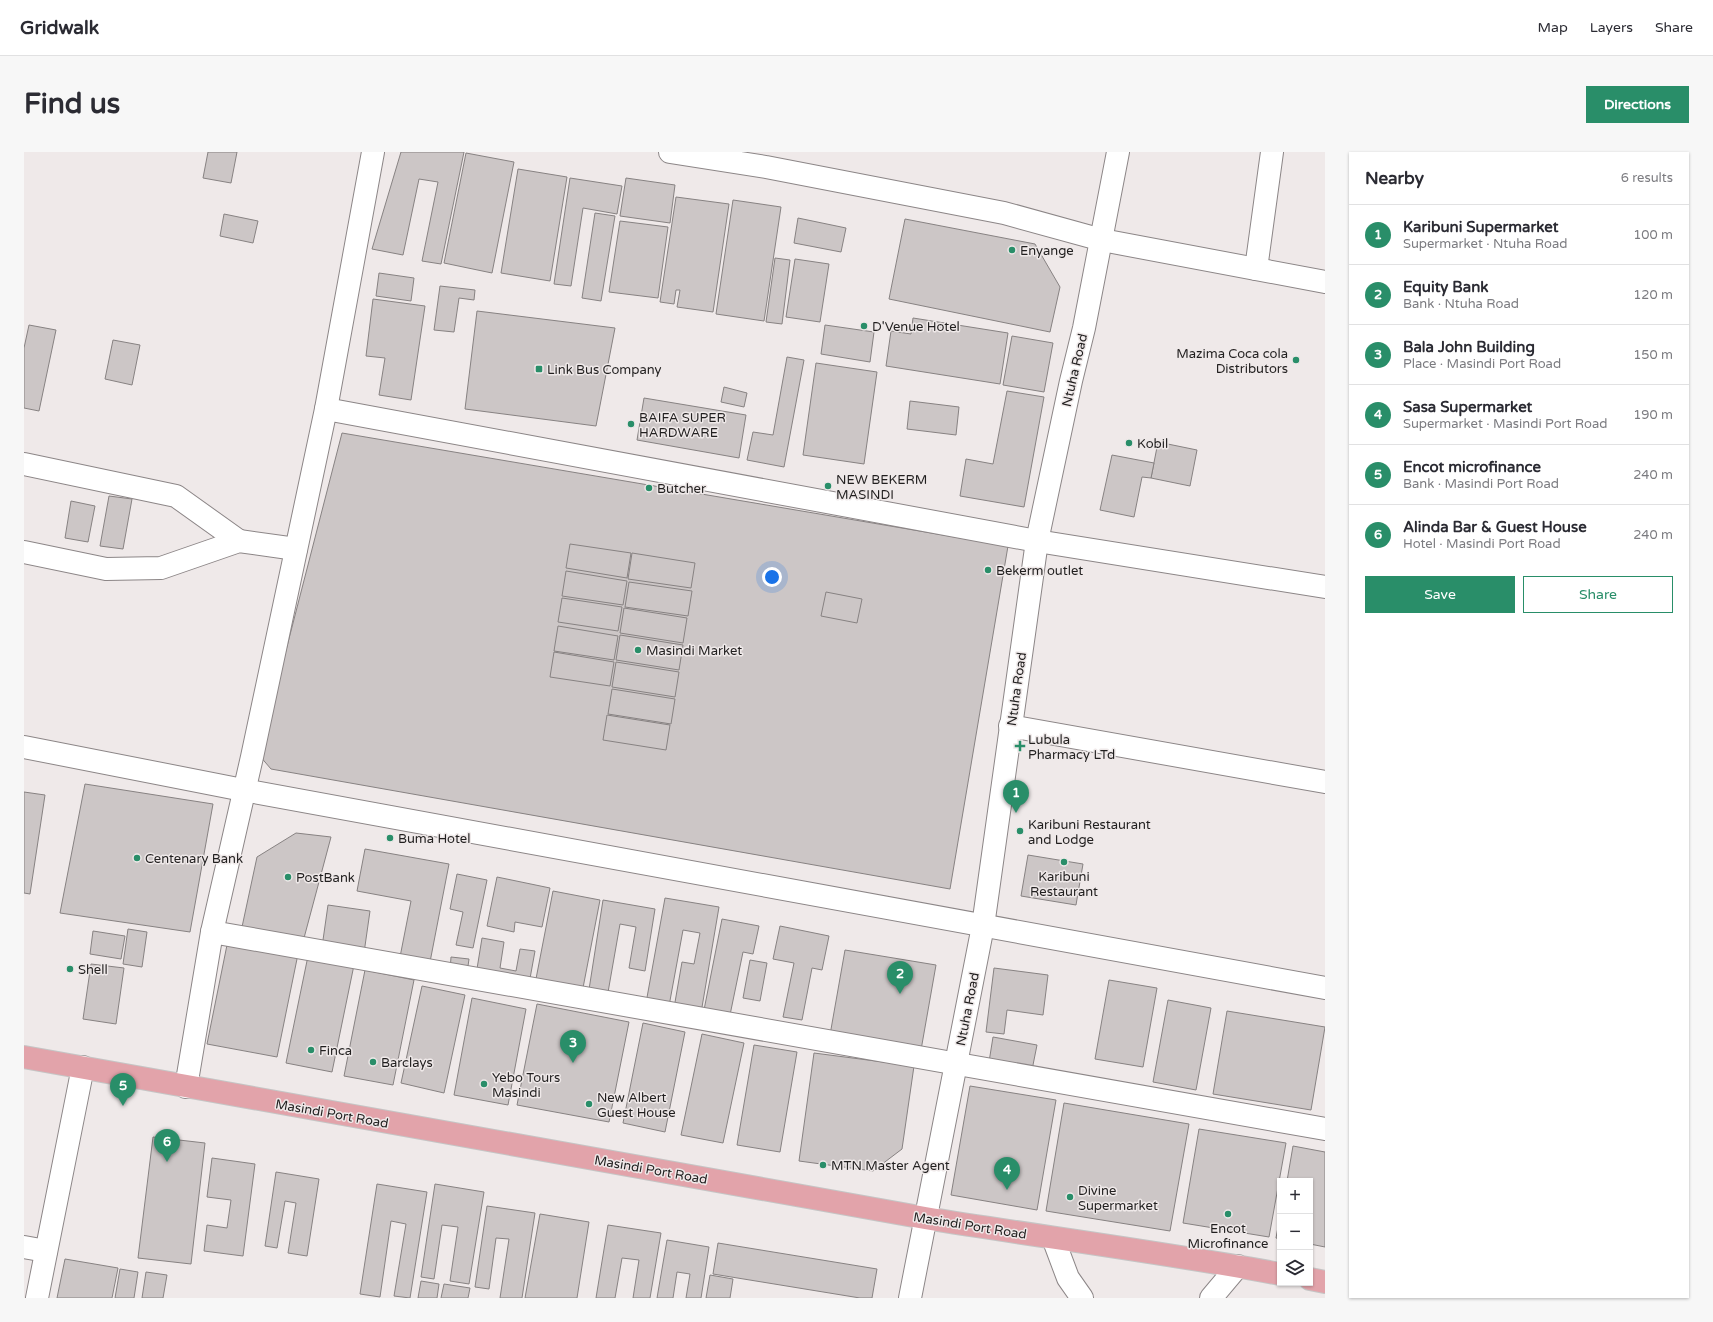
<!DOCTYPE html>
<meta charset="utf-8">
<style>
body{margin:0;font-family:"Varela Round",sans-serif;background:#f7f7f7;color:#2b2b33}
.controls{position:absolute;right:12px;bottom:12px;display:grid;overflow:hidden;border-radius:0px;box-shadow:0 1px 3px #0004}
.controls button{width:36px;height:36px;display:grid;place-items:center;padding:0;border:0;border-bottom:1px solid #e1e1e2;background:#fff;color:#2b2b33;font:20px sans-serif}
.you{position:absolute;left:748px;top:425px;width:14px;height:14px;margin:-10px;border:3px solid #fff;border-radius:50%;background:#1a73e8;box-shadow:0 0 0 6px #1a73e833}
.badge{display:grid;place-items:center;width:26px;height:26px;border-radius:50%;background:#298e69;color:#fff;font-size:13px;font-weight:700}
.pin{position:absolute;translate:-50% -33px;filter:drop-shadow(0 1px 2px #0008)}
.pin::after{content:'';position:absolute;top:21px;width:14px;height:12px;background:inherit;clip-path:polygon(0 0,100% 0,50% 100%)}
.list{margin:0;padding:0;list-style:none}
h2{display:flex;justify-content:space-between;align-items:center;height:52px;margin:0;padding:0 16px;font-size:17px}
h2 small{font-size:13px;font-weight:400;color:#7c7c81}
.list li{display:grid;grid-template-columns:26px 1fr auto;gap:12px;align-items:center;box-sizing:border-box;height:60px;padding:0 16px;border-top:1px solid #e1e1e2}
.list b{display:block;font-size:15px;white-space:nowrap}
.list p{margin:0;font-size:13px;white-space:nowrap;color:#7c7c81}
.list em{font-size:13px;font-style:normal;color:#7c7c81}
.actions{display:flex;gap:8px;padding:12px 16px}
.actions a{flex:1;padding:9px 0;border:1px solid #298e69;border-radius:0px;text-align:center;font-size:14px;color:#298e69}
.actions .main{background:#298e69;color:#fff}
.icon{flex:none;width:22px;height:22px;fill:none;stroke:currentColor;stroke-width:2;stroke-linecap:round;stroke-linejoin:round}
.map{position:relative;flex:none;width:1301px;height:1146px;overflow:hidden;border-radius:0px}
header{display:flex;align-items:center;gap:24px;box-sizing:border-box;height:56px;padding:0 20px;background:#fff;border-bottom:1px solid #e1e1e2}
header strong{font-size:19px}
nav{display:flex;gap:22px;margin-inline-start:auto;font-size:14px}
.intro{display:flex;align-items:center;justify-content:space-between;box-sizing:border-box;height:96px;padding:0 24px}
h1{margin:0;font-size:28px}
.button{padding:10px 18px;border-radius:0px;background:#298e69;color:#fff;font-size:14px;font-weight:700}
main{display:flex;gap:24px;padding:0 24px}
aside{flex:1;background:#fff;border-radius:0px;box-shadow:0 1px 3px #0004}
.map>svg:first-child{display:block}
.building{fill:#ccc6c6;stroke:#878282}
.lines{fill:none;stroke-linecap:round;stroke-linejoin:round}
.minor-casing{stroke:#8c8687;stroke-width:24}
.major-casing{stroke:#c5c5c5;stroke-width:24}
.minor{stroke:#fff;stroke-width:22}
.major{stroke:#e2a3aa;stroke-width:22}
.poi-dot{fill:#298e69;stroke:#efe9e9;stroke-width:1.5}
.labels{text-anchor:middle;stroke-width:3;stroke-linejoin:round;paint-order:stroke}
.poi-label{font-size:13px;fill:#211f1f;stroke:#efe9e9;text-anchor:start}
.street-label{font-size:13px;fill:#211f1f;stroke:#efe9e9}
</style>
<header>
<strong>Gridwalk</strong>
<nav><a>Map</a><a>Layers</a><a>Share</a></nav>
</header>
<div class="intro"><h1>Find us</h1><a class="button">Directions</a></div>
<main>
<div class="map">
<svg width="1301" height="1146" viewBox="0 0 1301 1146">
<rect width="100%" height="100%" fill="#efe9e9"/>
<g class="building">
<path d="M184,0H213L207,31L179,26Z"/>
<path d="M377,0H440L417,112L398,109L414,30L395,27L379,103L348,97Z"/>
<path d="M442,1L490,10L468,121L420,111Z"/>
<path d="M494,17L543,25L526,129L477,121Z"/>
<path d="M546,26L598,34L593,62L559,56L547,134L530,132Z"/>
<path d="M602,26L651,33L646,71L596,64Z"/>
<path d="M652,45L705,52L689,160L653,155L656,138H652L650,152L636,150Z"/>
<path d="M709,48L757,55L740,169L692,162Z"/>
<path d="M571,61L591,64L577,149L558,146Z"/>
<path d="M200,62L234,69L229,91L196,84Z"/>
<path d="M774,66L822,76L817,100L770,91Z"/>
<path d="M881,67L1011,92L1036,135L1026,180L865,147Z"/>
<path d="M596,69L644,75L634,146L585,140Z"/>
<path d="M751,106L766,108L758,172L742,170Z"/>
<path d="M771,107L805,112L796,170L762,165Z"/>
<path d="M355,121L390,126L387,149L352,144Z"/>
<path d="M416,134L451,138L450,148L435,146L430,180L410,178Z"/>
<path d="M349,147L401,154L387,248L355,243L361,206L342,204Z"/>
<path d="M453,159L591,176L572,274L441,257Z"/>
<path d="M889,166L984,181L976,232L862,214L867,179L887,182Z"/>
<path d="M5,173L32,178L15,259L0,256V196Z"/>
<path d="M801,173L850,180L846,210L797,202Z"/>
<path d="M988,184L1029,191L1020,240L979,233Z"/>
<path d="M89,188L116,193L108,233L81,227Z"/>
<path d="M763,205L780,208L760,315L723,308L729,280L749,283Z"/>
<path d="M792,211L853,220L840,312L779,303Z"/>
<path d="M700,235L723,241L720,255L697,250Z"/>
<path d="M983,239L1020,245L1000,355L936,344L942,307L969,312Z"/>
<path d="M620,246L722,263L715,306L613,288Z"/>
<path d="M886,249L935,255L932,283L883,277Z"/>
<path d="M318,281L984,394L926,737L247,617L235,603Z"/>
<path d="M1134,290L1173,298L1166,334L1127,326Z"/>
<path d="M1088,303L1130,311L1127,326L1118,325L1110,365L1076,358Z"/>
<path d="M85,344L108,347L99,397L76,394Z"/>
<path d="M47,349L71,354L64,390L41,386Z"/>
<path d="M546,392L607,401L603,426L542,416Z"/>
<path d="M608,401L671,411L667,436L604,427Z"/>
<path d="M542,419L603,429L599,453L538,444Z"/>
<path d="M605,430L668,439L664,464L601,455Z"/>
<path d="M802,440L838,447L833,471L797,464Z"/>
<path d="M538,446L598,455L594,479L534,470Z"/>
<path d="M600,456L663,466L659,491L596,481Z"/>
<path d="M534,474L594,484L590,508L530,499Z"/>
<path d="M596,483L659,493L655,518L592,508Z"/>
<path d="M530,500L590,510L586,534L526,525Z"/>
<path d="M592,510L655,520L651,545L588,535Z"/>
<path d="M588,537L651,547L647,572L584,562Z"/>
<path d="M583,563L646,573L642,598L579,588Z"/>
<path d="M61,632L189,652L166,780L36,761Z"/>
<path d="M0,640L21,643L6,742L0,741Z"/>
<path d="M272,681L307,685L280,786L218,775L233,705Z"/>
<path d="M341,697L425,712L406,810L376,805L387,749L333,739Z"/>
<path d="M1004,703L1059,712L1052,753L997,744Z"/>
<path d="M433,722L463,728L449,796L432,793L439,760L426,757Z"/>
<path d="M473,725L526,736L518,775L491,770L490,780L463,774Z"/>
<path d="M529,739L576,748L558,841L511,832Z"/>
<path d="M641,746L695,755L677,861L650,856L658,810L670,812L676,781L659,778L645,854L622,851Z"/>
<path d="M579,748L631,757L621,819L605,816L612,775L596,772L583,846L564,844Z"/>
<path d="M304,753L346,759L340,801L298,795Z"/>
<path d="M698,767L735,774L729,802L719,800L706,863H679Z"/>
<path d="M756,774L805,784L798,818L788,816L778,868L759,865L770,811L749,807Z"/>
<path d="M104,777L123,780L118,815L99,812Z"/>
<path d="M69,779L101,784L97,807L66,802Z"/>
<path d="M458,786L480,790L476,816L492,819L496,797L511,799L505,832L452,823Z"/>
<path d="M204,788L274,802L253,905L183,892Z"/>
<path d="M821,798L912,813L897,898L806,883Z"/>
<path d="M284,804L330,813L308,920L262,911Z"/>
<path d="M427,805L445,807L443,821L426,819Z"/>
<path d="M726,808L743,811L736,849L719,846Z"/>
<path d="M67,812L100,816L92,872L59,867Z"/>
<path d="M970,816L1024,823L1019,863L983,858L980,882L962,880Z"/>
<path d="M341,818L390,828L369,933L320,924Z"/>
<path d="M1085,828L1133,836L1119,915L1071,907Z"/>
<path d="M398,834L441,843L420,941L377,931Z"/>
<path d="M448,846L502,857L484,953L430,943Z"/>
<path d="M1144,848L1187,856L1172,938L1129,930Z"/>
<path d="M513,852L605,870L585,970L493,953Z"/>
<path d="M1203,859L1301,875L1287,958L1189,942Z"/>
<path d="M619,871L661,880L641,980L599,971Z"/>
<path d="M678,882L720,891L699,991L657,983Z"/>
<path d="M969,885L1013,893L1008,918L965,910Z"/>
<path d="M730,893L773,900L756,1000L713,993Z"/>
<path d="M790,901L890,914L878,997L849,1019L775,1009Z"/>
<path d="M946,934L1032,948L1013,1058L927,1043Z"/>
<path d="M1040,951L1165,972L1146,1079L1022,1059Z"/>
<path d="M1175,977L1262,991L1245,1085L1159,1071Z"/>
<path d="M129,985L181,991L167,1112L114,1106Z"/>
<path d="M1269,994L1301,1000V1095L1286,1092V1029H1263Z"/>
<path d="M188,1006L231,1012L219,1104L180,1099L183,1073L203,1076L207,1048L183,1045Z"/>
<path d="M252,1020L295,1027L283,1104L264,1101L272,1051L261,1049L253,1096L241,1094Z"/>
<path d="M353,1032L403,1040L386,1146L370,1144L382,1072L367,1069L356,1145L336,1142Z"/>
<path d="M411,1032L460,1040L445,1132L426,1129L434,1075L418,1073L410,1127L397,1125Z"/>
<path d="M463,1054L511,1061L498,1146H476L485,1087L472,1086L465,1137L451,1135Z"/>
<path d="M516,1062L565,1070L553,1146H501Z"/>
<path d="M1256,1064V1087L1252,1086Z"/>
<path d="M584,1073L637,1081L626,1146H609L615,1108L598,1106L591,1146H572Z"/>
<path d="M643,1088L685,1095L677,1146H662L666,1122L653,1120L649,1146H633Z"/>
<path d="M694,1091L853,1117L848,1146H836L689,1122Z"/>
<path d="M41,1107L94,1116L88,1146H33Z"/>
<path d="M96,1117L114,1120L110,1146H91Z"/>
<path d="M122,1120L143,1123L139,1146H118Z"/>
<path d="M686,1123L709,1127L706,1146H682Z"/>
<path d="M397,1129L415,1132L413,1146H394Z"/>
<path d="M420,1132L446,1136L444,1146H417Z"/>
</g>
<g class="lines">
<defs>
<g id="minor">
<path d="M646,0L742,15L980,61L1078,88L1301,130"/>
<path d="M1232,117L1248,0"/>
<path d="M302,257L349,0"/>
<path d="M0,312L152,344L215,389"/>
<path d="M0,400L82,417L137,416L215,389L272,397"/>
<path d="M986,574L1301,630"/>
<path d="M0,595L219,638L1301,836"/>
<path d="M188,780L1301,977"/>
<path d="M162,935L188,780L228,605L302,257L1013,389L1301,435"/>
<path d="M1029,1086L1044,1126L1058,1146"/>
<path d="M0,1095L22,1099"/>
<path d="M13,1146L59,915"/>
<path d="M886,1146L959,774L1013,389L1047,229L1060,176L1094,0"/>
<path d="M1187,1146L1214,1114"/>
</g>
<g id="major">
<path d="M0,905L901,1066C1019,1085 1138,1100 1256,1122"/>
<path d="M1286,1127L1301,1130"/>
</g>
</defs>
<use href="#minor" class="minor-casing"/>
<use href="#major" class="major-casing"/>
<use href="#minor" class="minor"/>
<use href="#major" class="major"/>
</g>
<g class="poi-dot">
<circle cx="988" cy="98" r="4"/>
<circle cx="840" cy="174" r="4"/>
<circle cx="1272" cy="208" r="4"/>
<rect x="511" y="213" width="8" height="8" rx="2"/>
<circle cx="607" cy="272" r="4"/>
<circle cx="1105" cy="291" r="4"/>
<circle cx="804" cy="334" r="4"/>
<circle cx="625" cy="336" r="4"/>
<circle cx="964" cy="418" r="4"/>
<circle cx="614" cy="498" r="4"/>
<path d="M994 588h4v4h4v4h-4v4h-4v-4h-4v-4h4z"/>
<circle cx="996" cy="679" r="4"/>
<circle cx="366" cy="686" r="4"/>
<circle cx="113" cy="706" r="4"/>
<circle cx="1040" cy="710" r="4"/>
<circle cx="264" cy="725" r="4"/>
<circle cx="46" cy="817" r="4"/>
<circle cx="287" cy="898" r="4"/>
<circle cx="349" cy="910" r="4"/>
<circle cx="460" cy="932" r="4"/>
<circle cx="565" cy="952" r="4"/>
<circle cx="799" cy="1013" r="4"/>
<circle cx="1046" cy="1045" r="4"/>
<circle cx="1204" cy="1062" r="4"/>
</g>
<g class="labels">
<g class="poi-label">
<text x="996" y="103">Enyange</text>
<text x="848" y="179">D'Venue Hotel</text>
<text x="1264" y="206" text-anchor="end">Mazima Coca cola<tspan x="1264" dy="15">Distributors</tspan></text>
<text x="523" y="222">Link Bus Company</text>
<text x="615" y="270">BAIFA SUPER<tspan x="615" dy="15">HARDWARE</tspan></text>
<text x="1113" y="296">Kobil</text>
<text x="812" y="332">NEW BEKERM<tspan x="812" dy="15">MASINDI</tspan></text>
<text x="633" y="341">Butcher</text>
<text x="972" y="423">Bekerm outlet</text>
<text x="622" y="503">Masindi Market</text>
<text x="1004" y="592">Lubula<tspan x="1004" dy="15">Pharmacy LTd</tspan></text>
<text x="1004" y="677">Karibuni Restaurant<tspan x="1004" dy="15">and Lodge</tspan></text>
<text x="374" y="691">Buma Hotel</text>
<text x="121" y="711">Centenary Bank</text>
<text x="1040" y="729" text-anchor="middle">Karibuni<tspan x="1040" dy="15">Restaurant</tspan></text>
<text x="272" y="730">PostBank</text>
<text x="54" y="822">Shell</text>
<text x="295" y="903">Finca</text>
<text x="357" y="915">Barclays</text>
<text x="468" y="930">Yebo Tours<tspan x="468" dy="15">Masindi</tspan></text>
<text x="573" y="950">New Albert<tspan x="573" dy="15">Guest House</tspan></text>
<text x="807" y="1018">MTN Master Agent</text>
<text x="1054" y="1043">Divine<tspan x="1054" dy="15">Supermarket</tspan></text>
<text x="1204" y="1081" text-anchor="middle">Encot<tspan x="1204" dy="15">Microfinance</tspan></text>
</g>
<g class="street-label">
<text transform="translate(1050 218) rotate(-77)" y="5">Ntuha Road</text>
<text transform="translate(992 537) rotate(-82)" y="5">Ntuha Road</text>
<text transform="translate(943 857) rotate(-79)" y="5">Ntuha Road</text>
<text transform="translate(308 961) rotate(10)" y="5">Masindi Port Road</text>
<text transform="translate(627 1017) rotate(10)" y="5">Masindi Port Road</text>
<text transform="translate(946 1073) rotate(9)" y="5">Masindi Port Road</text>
</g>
</g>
</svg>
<div class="controls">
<button>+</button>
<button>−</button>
<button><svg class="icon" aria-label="layers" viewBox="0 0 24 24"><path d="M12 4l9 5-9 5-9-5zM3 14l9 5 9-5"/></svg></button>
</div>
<div class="you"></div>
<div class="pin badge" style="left:992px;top:661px">1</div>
<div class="pin badge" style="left:876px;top:842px">2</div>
<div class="pin badge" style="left:549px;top:911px">3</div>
<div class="pin badge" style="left:983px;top:1038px">4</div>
<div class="pin badge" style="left:99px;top:954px">5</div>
<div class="pin badge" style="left:143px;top:1010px">6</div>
</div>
<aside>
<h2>Nearby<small>6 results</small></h2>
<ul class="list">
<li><span class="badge">1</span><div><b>Karibuni Supermarket</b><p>Supermarket · Ntuha Road</p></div><em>100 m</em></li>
<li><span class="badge">2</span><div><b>Equity Bank</b><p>Bank · Ntuha Road</p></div><em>120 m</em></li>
<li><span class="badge">3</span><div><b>Bala John Building</b><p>Place · Masindi Port Road</p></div><em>150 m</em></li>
<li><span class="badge">4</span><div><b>Sasa Supermarket</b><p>Supermarket · Masindi Port Road</p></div><em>190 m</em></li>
<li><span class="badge">5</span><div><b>Encot microfinance</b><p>Bank · Masindi Port Road</p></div><em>240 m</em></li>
<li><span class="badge">6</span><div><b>Alinda Bar &amp; Guest House</b><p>Hotel · Masindi Port Road</p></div><em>240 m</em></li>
</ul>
<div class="actions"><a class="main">Save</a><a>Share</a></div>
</aside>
</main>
